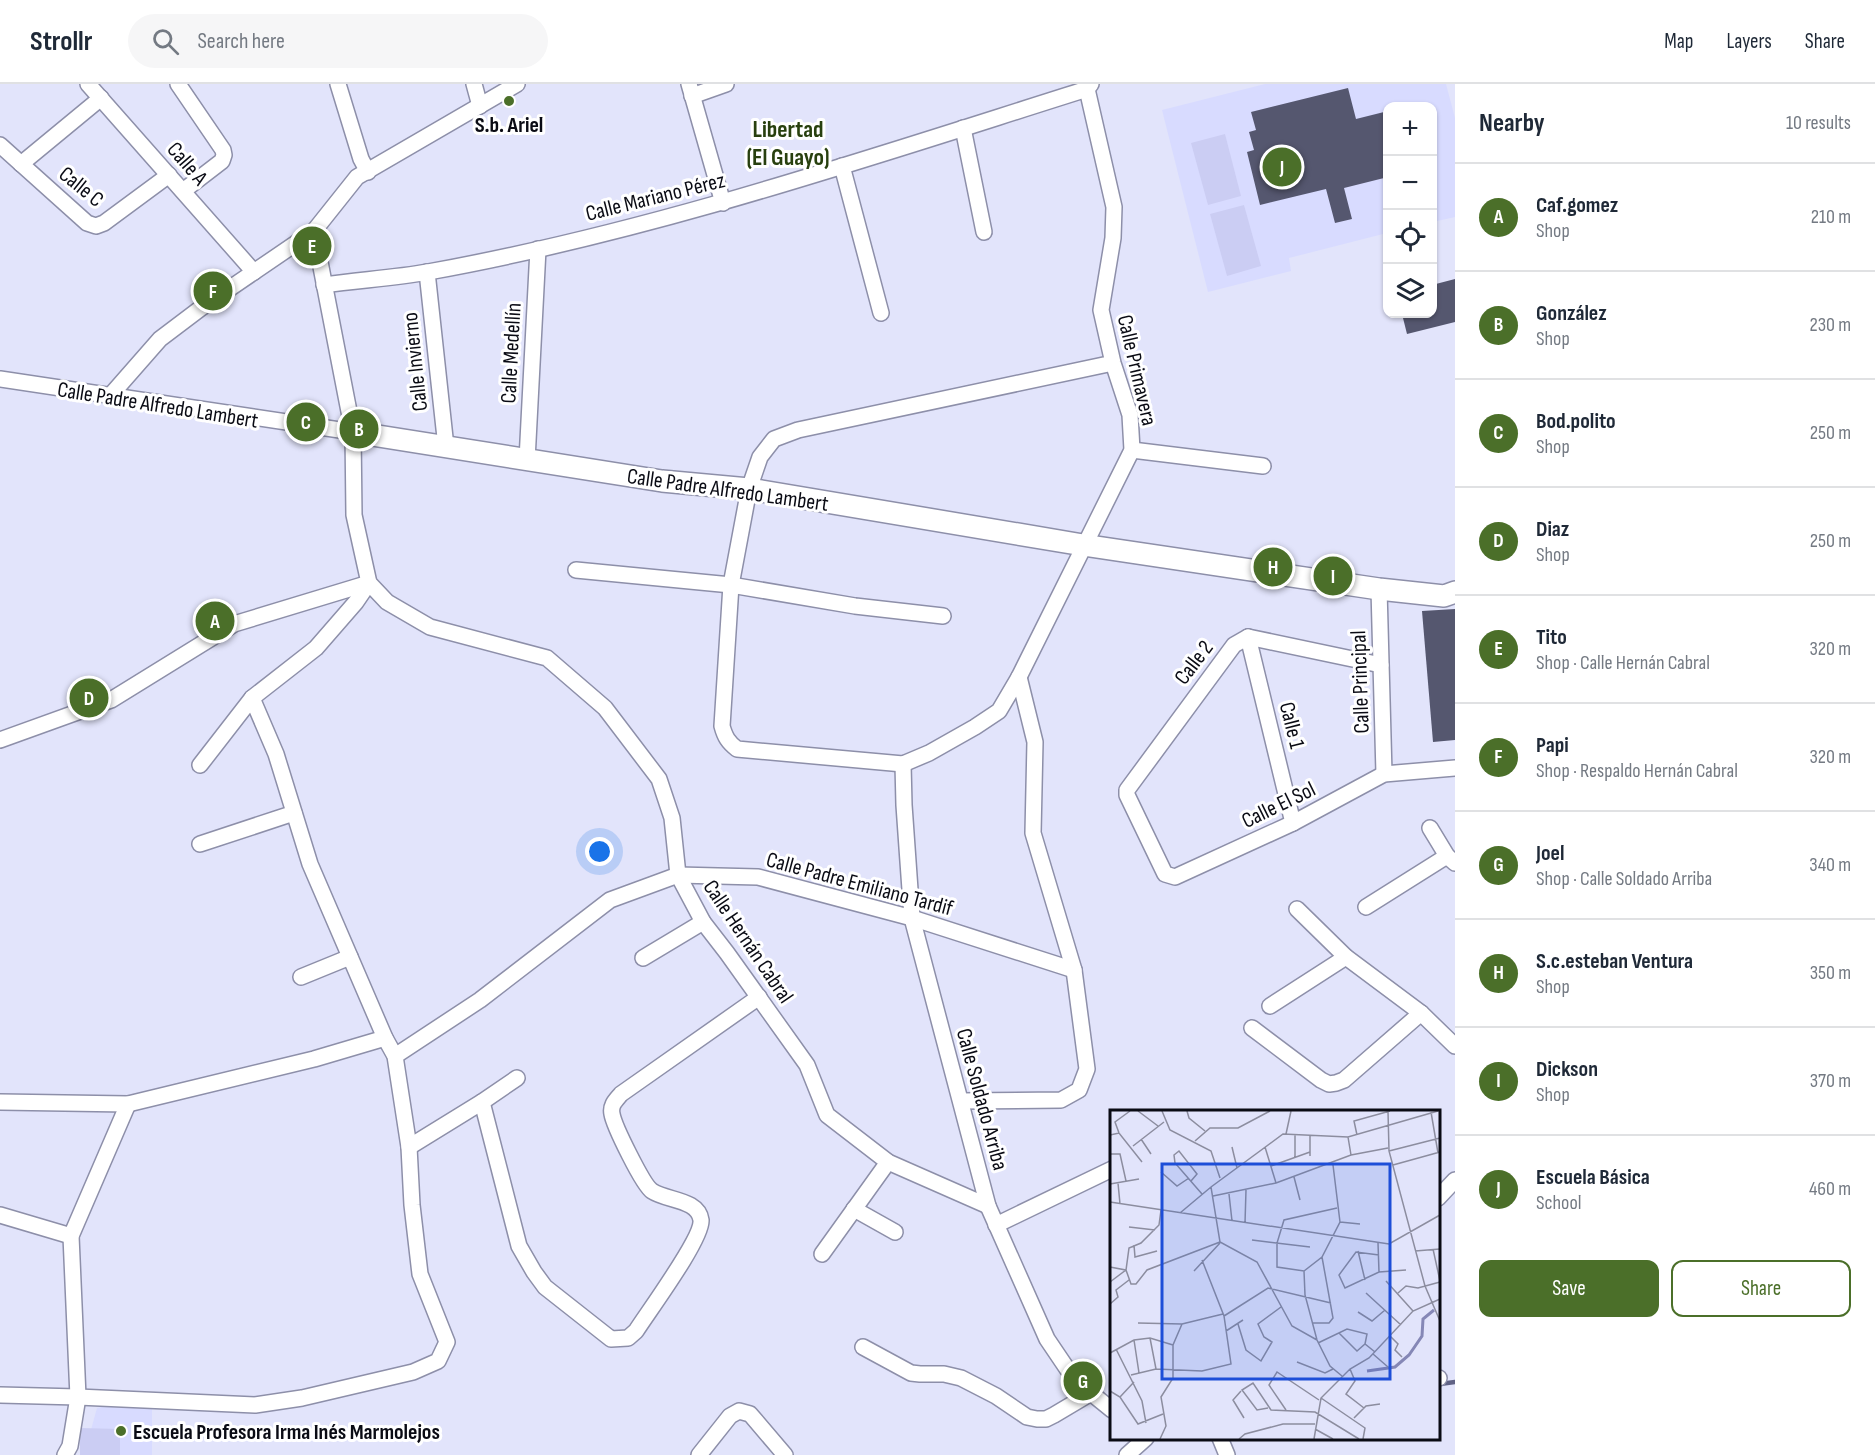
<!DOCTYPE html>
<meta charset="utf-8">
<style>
body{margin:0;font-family:"Sofia Sans Condensed",sans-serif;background:#f6f6f7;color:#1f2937}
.controls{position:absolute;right:18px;top:18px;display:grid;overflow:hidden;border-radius:12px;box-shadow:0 2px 4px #0004}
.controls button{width:54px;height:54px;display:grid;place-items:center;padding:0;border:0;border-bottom:2px solid #e0e1e3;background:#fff;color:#1f2937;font:30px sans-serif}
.you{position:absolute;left:600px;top:768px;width:21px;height:21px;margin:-15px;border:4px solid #fff;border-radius:50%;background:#1a73e8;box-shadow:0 0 0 9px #1a73e833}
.badge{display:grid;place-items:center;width:39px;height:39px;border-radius:50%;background:#4b6f29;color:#fff;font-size:20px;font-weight:700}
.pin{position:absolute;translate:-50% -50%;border:3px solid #fff;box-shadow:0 2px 6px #0006}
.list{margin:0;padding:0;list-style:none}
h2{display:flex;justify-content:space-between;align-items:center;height:78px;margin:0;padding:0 24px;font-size:26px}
h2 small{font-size:20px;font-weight:400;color:#747a83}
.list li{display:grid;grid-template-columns:39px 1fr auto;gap:18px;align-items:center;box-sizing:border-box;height:108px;padding:0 24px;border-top:2px solid #e0e1e3}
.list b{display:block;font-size:22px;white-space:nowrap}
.list p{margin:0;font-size:20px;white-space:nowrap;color:#747a83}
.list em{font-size:20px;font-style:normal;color:#747a83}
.actions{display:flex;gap:12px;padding:18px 24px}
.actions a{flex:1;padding:14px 0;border:2px solid #4b6f29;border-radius:12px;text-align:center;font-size:21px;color:#4b6f29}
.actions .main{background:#4b6f29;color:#fff}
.icon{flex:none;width:33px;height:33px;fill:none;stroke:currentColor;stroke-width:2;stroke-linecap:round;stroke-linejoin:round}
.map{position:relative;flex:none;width:1455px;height:1371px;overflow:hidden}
header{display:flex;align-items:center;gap:36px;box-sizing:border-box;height:84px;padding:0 30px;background:#fff;border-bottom:2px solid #e0e1e3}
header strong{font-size:28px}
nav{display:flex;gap:33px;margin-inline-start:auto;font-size:21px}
.search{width:420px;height:54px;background:#f6f6f7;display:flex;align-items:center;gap:15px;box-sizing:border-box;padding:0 21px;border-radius:33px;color:#747a83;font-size:22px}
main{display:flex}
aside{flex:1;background:#fff}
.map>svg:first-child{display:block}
.built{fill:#d8dbff}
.green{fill:#cbcdf3}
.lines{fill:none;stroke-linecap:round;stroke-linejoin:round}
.stream{stroke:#606285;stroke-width:4.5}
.building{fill:#55576f}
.street-casing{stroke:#8d8fa9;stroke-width:18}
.secondary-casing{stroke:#8d8fa9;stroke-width:24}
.street{stroke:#fff;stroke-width:15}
.secondary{stroke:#fff;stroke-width:21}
.poi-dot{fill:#4b6f29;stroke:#fff;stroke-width:2}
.labels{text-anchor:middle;stroke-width:6;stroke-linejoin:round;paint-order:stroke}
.poi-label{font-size:22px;font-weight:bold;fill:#0a0b14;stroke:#fff}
.street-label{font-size:22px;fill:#0a0b14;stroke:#fff}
.neighbourhood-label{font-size:24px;font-weight:bold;fill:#28400f;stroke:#fff}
.inset-river{fill:none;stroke:#8587b6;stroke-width:3}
.inset-road{fill:none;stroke:#8c8d9f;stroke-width:1.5}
.view{fill:#1d4ed8;fill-opacity:0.15;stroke:#1d4ed8;stroke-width:3}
.inset-edge{fill:none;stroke:#0a0b14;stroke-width:3}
</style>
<header>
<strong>Strollr</strong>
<div class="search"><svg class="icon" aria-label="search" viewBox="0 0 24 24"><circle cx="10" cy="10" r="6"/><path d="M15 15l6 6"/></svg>Search here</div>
<nav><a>Map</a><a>Layers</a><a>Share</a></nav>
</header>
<main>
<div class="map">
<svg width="1455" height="1371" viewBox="0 0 1455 1371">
<rect width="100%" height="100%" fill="#e2e4fb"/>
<g class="built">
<path d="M1265,0H1446L1455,34V133L1433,138L1432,22H1388L1387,149L1289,174L1291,187L1208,208L1162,26Z"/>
<path d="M120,1319L152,1321V1371H84L97,1324Z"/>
</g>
<g class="green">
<path d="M1225,50L1241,112L1208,121L1191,59Z"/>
<path d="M1244,121L1261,182L1227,192L1210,130Z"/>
<path d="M80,1344L120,1345V1371H80Z"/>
</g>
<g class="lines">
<path class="stream" d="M1440,1300L1455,1298"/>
</g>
<g class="building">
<path d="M1348,4L1356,35L1388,27V93L1344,104L1352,135L1335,139L1326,105L1260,121L1247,68L1254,66L1249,48L1256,46L1251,28Z"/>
<path d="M1455,195V238L1407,250L1402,230H1432V201Z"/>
<path d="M1455,525V656L1433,658L1422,527Z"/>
</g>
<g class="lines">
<defs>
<g id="street">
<path d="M88,0L254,188"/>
<path d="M178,0L223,66L224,71L222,77L183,107"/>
<path d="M338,0L361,75L368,88"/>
<path d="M474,0L480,22"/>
<path d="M517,0L357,93L314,147L353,348L354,431L369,499L387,518L430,543L547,574L605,624L659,695L672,734L678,791L703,838L727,869L807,981L827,1031L888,1078L988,1122"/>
<path d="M689,0L723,119"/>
<path d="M1087,5L1114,123L1113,154L1101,226L1113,279L1130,331L1132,366L1019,593L999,627L975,643L929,669L903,680L737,665C728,658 725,653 722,642L731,501L749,405L760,373L774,355L798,346L1113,279"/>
<path d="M692,12L726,0"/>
<path d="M963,44L984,148"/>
<path d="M0,61L87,139L96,142L104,139L169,91"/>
<path d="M21,80L101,14"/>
<path d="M842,82L881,229"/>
<path d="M427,188L446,363"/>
<path d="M324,201C359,196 394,194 428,188C651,148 871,73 1087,5L1091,0"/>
<path d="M0,295L353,348"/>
<path d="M110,312L160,255L201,224L314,147"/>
<path d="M1132,366L1263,382"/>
<path d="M527,376L538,165"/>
<path d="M576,486L731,501L855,522L943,532"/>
<path d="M1379,505L1384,690"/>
<path d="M1248,553L1293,739"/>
<path d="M1381,581L1248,553L1234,561L1127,706V711L1165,790L1175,793L1293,739L1384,690L1455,684"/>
<path d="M0,656L111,616L234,540L369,499"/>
<path d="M903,680L904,721L912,834L988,1122L1047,1255L1070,1289L1091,1309L1112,1326"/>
<path d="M200,681L252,614L316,564L356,518L369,499"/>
<path d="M1430,744L1447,772L1455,779"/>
<path d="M200,760L294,729"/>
<path d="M1366,823L1447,772"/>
<path d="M1297,825L1346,873L1421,929L1455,962"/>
<path d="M643,874L703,838"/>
<path d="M301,893L350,873"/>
<path d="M1270,922L1346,873"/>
<path d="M1252,944L1321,996L1329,1000L1336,999L1344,996L1421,929"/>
<path d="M395,972L480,916L610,816L678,791L758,793L912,834L1074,886"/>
<path d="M961,1017L1061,1016L1079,1006L1087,985L1074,886L1033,749L1035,658L1019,593"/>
<path d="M0,1018L128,1020L314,975L385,954"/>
<path d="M482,1018L519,1162L534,1188L545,1203L611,1255L628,1254L636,1247C648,1228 703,1154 701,1136C698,1115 667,1117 652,1107C643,1101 614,1042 612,1030C610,1021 616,1016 621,1010L759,913"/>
<path d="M409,1063L482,1018L517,994"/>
<path d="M1438,1114L1455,1096"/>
<path d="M854,1125L895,1148"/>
<path d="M0,1131L71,1152"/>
<path d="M996,1141L1112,1085"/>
<path d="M822,1170L888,1078"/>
<path d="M863,1263L911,1289L920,1290H944L961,1294L996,1312L1027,1333L1037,1335H1046L1054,1331L1091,1309"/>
<path d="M1438,1294H1439"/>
<path d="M0,1311L78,1313L255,1321L302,1314L413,1288L438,1277L447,1258L420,1190L412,1121L409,1063L395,972L385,954L310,780L276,670L252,614"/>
<path d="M1220,1354L1227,1371"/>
<path d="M65,1371L70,1362L78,1313L71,1152L128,1020"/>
<path d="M699,1371L730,1332L739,1327L750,1330L785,1371"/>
<path d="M1127,1371L1146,1354"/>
</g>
<path id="secondary" d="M353,348L662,397L749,405L1083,461L1379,505L1444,512L1455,508"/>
</defs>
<use href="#street" class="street-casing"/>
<use href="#secondary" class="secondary-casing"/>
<use href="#street" class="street"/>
<use href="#secondary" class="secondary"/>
</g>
<g class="poi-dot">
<circle cx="509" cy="17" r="6"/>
<circle cx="121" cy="1347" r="6"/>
</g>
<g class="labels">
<g class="poi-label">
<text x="509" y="48">S.b. Ariel</text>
<text x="133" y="1355" text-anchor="start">Escuela Profesora Irma Inés Marmolejos</text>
</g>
<g class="street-label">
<text transform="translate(188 79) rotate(49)" y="8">Calle A</text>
<text transform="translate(82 102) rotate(39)" y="8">Calle C</text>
<text transform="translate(655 112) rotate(-14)" y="8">Calle Mariano Pérez</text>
<text transform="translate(510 269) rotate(-87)" y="8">Calle Medellín</text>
<text transform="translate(414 278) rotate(-96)" y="8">Calle Invierno</text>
<text transform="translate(1138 286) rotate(77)" y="8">Calle Primavera</text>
<text transform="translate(158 320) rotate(9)" y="8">Calle Padre Alfredo Lambert</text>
<text transform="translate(728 405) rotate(8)" y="8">Calle Padre Alfredo Lambert</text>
<text transform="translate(1193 578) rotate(-53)" y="8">Calle 2</text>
<text transform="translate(1359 598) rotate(-92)" y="8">Calle Principal</text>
<text transform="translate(1293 641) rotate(76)" y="8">Calle 1</text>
<text transform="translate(1278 720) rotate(-26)" y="8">Calle El Sol</text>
<text transform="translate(860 799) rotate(15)" y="8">Calle Padre Emiliano Tardif</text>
<text transform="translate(749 857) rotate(56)" y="8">Calle Hernán Cabral</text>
<text transform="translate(983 1015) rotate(75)" y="8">Calle Soldado Arriba</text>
</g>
<g class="neighbourhood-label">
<text x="788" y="53">Libertad<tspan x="788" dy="28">(El Guayo)</tspan></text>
</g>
</g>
<g transform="translate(1110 1026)">
<rect width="330" height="330" fill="#e2e4fb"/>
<path class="inset-river" d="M257,261L285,257L299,245L312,226L313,209L324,200"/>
<path class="inset-road" d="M28,1L48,16M52,1L60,20L101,41L110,68M77,1L79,8L95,21M278,1L279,41L315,176L330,211M321,2L328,43M9,23L5,12L20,1M176,24L181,1M0,25L9,23L32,52M185,25V48M200,25V46M247,25L244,11L280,1M238,27L241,45M31,29L41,44M85,31L100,18H128L160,1M23,36L54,12M122,37L127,58M155,37L166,73M279,41L330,28M0,44H10L16,71M223,55L230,112L212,147L194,161L167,157V133L174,110L227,98M283,55L330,42M161,56L200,42M51,62L67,76L79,68M184,67L190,90M81,71L87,64L69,41L64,45L65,53L92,84M8,73L10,94M0,74L29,69M119,84L122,111M103,86L166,73L241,45L278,38M0,92L279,134L330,105M70,103L101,77M230,112L250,114M135,113L136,80M19,117L45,120M142,130L200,137M268,133L269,162M24,135L25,147L47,141M323,139L330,171M248,141L255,170M305,141L330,139M269,145L246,142L229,165L235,178L269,162L296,160M0,157L16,160L19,138L31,133L49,115L51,100M84,161L110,133M194,161L195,185L207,230L220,256L232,266M276,171L303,201M0,172L16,160L21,174H26L37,160L110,132M256,183L291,215M288,183L296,176L308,178L330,172M0,194L8,187L6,180L19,170M248,202L262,211L275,200M114,206L158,178L221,193M28,213L72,214L113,204M203,213H219L223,208L212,147M128,214L136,240L151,251L162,232L154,227L148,214L171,197M116,221L133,210M229,223L247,241L255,234L265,242M280,226L288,234L285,240L292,247M40,228L46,259M24,230L29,263M207,230L182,216L147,152L110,132L101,77L173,24L238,27L328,1M208,233L237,219L257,224L255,234M6,239L32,291L36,313M0,240V272M0,243L24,230L40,228L63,235M263,244L278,257M187,252L215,263L223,259M240,259L245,271L236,284L254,298M21,265L46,259L92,261L121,254L114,206L92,150M0,281L10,287L28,314L53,304M131,281L123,290L134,308M10,287L24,272M211,288L255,318L253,329M158,298L147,300L132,280L143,273L161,300L205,302L249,329M176,300L159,275L167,262L209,290M244,308L256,296L270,294M205,319L223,329M50,329L56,316L51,287L63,268V235L72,214M129,329L135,324L173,314H205M204,329L211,288L240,259L259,248L303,201L330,189"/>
<path class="view" d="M52,54H280V269H52Z"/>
<rect width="330" height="330" class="inset-edge"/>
</g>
</svg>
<div class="controls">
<button>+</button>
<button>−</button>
<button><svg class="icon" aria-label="locate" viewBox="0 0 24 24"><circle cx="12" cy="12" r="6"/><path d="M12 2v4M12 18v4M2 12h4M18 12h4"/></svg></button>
<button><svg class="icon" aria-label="layers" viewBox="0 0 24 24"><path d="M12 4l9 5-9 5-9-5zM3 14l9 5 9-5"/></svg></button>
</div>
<div class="you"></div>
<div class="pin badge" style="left:215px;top:537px">A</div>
<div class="pin badge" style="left:359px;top:345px">B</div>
<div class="pin badge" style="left:306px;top:338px">C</div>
<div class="pin badge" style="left:89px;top:614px">D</div>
<div class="pin badge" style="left:312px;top:162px">E</div>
<div class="pin badge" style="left:213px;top:207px">F</div>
<div class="pin badge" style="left:1083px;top:1297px">G</div>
<div class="pin badge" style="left:1273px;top:483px">H</div>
<div class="pin badge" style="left:1333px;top:492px">I</div>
<div class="pin badge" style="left:1282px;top:83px">J</div>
</div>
<aside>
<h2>Nearby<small>10 results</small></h2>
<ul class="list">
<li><span class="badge">A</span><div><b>Caf.gomez</b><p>Shop</p></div><em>210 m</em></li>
<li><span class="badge">B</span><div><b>González</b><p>Shop</p></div><em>230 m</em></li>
<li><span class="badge">C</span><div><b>Bod.polito</b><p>Shop</p></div><em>250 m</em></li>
<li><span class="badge">D</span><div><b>Diaz</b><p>Shop</p></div><em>250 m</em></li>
<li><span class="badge">E</span><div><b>Tito</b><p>Shop · Calle Hernán Cabral</p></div><em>320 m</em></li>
<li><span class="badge">F</span><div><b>Papi</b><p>Shop · Respaldo Hernán Cabral</p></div><em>320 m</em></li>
<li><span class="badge">G</span><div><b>Joel</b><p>Shop · Calle Soldado Arriba</p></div><em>340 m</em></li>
<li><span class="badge">H</span><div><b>S.c.esteban Ventura</b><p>Shop</p></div><em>350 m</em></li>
<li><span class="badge">I</span><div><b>Dickson</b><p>Shop</p></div><em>370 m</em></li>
<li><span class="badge">J</span><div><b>Escuela Básica</b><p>School</p></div><em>460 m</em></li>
</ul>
<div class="actions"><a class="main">Save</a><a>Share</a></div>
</aside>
</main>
